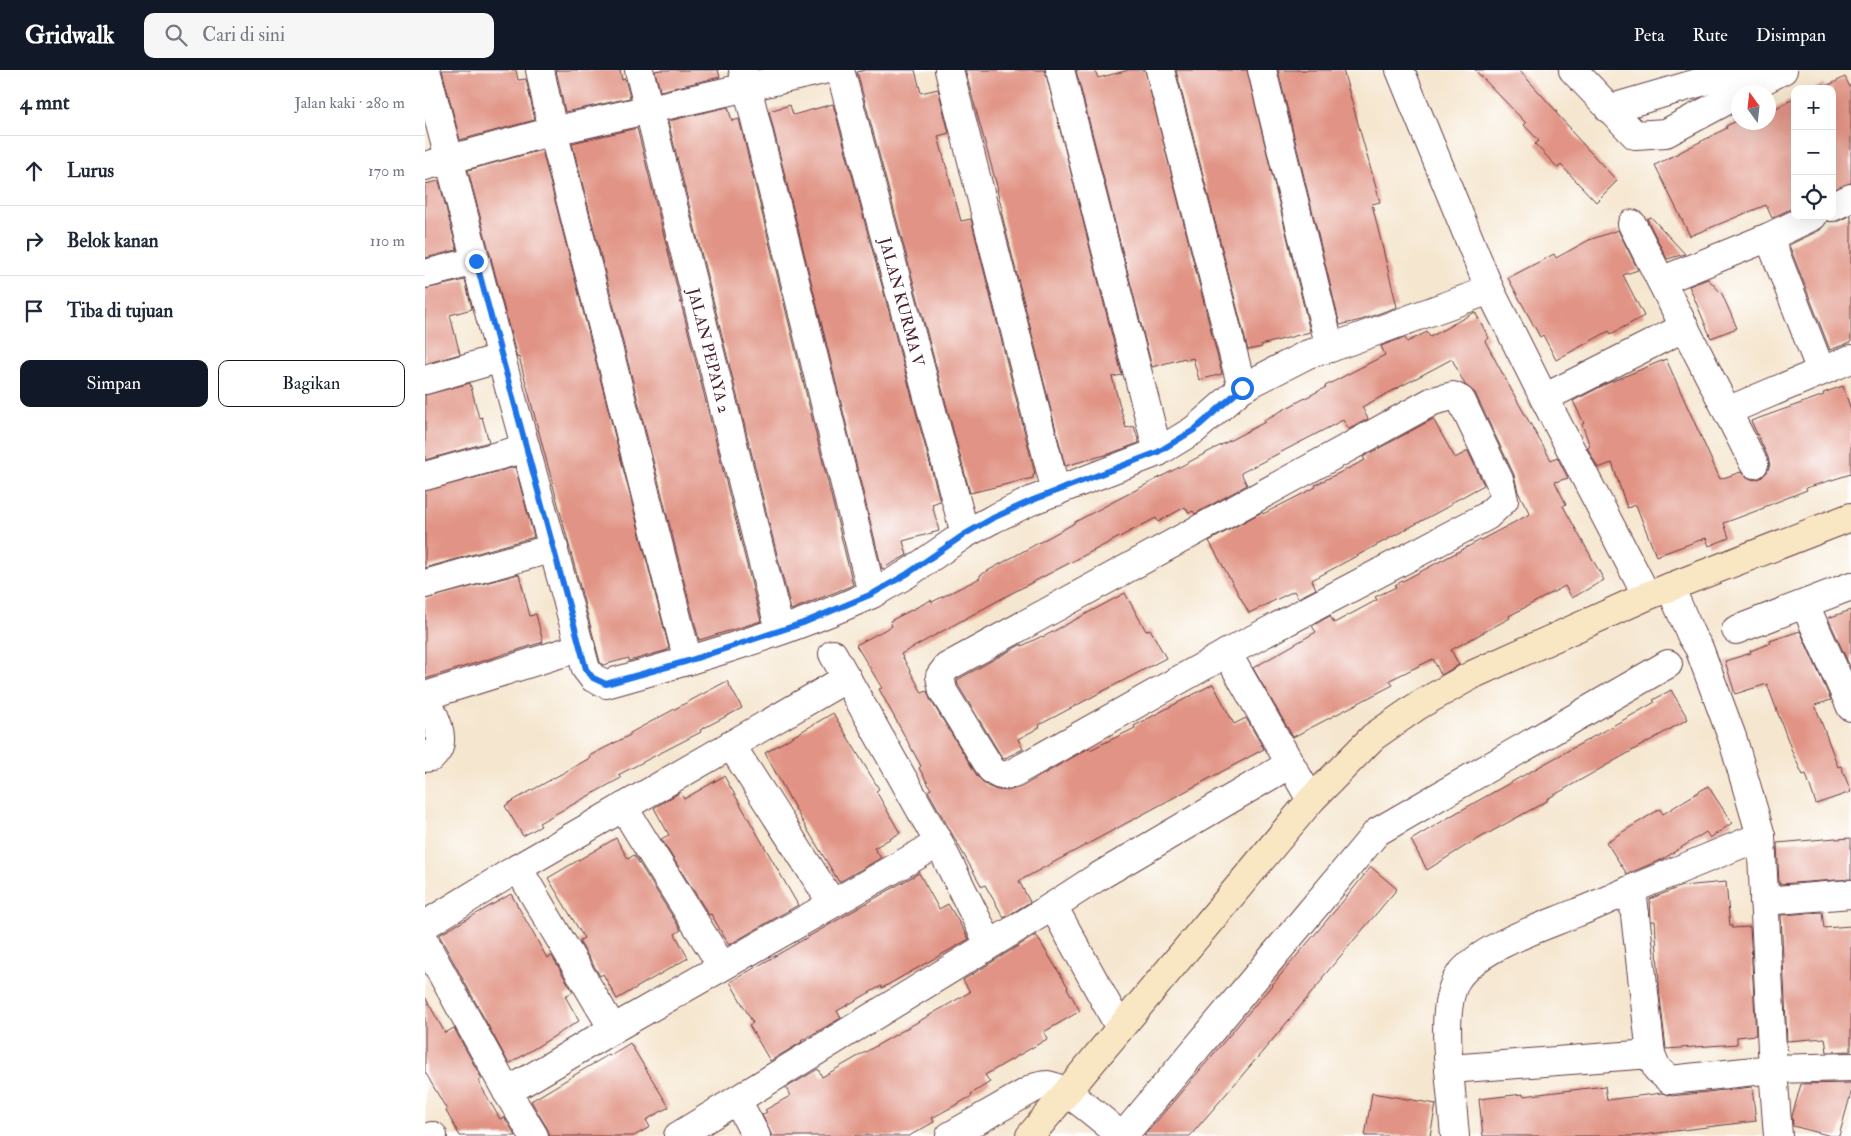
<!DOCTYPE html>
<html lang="id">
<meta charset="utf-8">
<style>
body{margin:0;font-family:"IM FELL Double Pica",serif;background:#f6f6f7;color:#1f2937}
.controls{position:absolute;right:15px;top:15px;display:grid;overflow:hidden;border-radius:10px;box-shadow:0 5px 20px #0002}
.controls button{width:45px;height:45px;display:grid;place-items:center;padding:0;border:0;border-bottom:1px solid #e0e1e3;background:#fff;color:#1f2937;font:25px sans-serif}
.compass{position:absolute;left:1306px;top:15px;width:45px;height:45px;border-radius:50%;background:#fff;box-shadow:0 5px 20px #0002;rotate:345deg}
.stop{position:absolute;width:15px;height:15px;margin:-11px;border:4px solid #1a73e8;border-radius:50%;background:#fff}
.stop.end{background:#1a73e8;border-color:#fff;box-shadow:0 1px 5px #0008}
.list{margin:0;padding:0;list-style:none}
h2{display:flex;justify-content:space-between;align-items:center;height:65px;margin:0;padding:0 20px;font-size:21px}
h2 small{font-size:16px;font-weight:400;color:#747a83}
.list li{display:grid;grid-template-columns:32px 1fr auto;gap:15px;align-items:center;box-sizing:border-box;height:70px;padding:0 20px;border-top:1px solid #e0e1e3}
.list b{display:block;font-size:19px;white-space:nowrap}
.list em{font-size:16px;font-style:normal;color:#747a83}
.actions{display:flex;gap:10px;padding:15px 20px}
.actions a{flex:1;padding:11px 0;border:1px solid #111827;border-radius:10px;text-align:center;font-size:18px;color:#111827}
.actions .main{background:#111827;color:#fff}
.icon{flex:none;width:28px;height:28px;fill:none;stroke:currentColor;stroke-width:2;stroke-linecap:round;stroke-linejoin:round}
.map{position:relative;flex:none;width:1426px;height:1066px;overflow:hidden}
header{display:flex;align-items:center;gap:30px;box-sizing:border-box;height:70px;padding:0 25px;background:#111827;color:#fff}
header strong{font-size:24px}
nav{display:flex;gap:28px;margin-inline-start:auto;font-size:18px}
.search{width:350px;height:45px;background:#f6f6f7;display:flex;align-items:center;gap:12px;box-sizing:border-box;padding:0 18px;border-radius:10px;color:#747a83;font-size:19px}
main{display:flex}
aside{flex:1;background:#fff}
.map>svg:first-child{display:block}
.building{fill:#e19485}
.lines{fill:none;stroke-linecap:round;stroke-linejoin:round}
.street-casing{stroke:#643d44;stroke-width:30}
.secondary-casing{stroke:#643d44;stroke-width:30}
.street{stroke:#fff;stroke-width:28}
.secondary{stroke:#f9e7c3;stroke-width:28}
.route{stroke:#1a73e8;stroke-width:6}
.labels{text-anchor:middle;stroke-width:5;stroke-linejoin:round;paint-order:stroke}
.street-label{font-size:16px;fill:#4a1f2b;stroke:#fff}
</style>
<header>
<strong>Gridwalk</strong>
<div class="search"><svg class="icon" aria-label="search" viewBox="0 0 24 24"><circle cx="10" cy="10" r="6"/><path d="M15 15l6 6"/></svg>Cari di sini</div>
<nav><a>Peta</a><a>Rute</a><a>Disimpan</a></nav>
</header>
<main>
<aside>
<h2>4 mnt<small>Jalan kaki · 280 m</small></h2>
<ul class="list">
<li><svg class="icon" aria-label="ahead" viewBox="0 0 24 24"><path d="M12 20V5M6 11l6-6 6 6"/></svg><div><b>Lurus</b></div><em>170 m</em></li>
<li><svg class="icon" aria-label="right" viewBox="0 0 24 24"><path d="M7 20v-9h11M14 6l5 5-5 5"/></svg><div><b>Belok kanan</b></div><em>110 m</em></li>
<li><svg class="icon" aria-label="arrive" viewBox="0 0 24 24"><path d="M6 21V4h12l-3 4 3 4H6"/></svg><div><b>Tiba di tujuan</b></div></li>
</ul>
<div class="actions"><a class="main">Simpan</a><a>Bagikan</a></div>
</aside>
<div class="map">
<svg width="1426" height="1066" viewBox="0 0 1426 1066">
<rect width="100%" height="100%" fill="#fff"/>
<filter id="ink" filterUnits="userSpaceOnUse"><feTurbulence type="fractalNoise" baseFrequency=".02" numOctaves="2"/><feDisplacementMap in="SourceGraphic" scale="10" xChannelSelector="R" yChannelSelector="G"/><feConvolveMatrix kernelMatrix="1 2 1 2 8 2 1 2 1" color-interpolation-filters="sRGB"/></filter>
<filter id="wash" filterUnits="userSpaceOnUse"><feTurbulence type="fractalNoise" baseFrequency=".0096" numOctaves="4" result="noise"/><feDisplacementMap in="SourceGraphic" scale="20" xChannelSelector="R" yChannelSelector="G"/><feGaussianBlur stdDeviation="1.12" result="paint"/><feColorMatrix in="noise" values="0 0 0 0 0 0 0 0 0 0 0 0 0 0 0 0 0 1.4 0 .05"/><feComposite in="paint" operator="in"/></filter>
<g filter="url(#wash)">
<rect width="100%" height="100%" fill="#f5e6cf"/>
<g id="blocks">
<g class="building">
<path d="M17,0H91L93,10L101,9L110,50L35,70Z"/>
<path d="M131,0H195L197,10L200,9L205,28L140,42Z"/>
<path d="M235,0H293L295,7L235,21L230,1Z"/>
<path d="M440,0H490L496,23L513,19L524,63L513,66L536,151L546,149L610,404L608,405V408L545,423L432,2Z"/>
<path d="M540,0H620L697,305L687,307L701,358L709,356L714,373L684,384L640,396L576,141L577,140L572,120H573Z"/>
<path d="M651,0H670L673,8L704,0H720L797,304L774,310L768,288L761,290L760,288L727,297Z"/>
<path d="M751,0H822L885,262L836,275L837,277L823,280Z"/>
<path d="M853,0H918L955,132L947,134L972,237L936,250L915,255Z"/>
<path d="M1050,0H1094L1132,42L1131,43L1146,59L1145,60L1192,111L1171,132L1136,95L1133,98L1110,74L1114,71L1099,55L1101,53Z"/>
<path d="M1420,7L1426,19V113L1407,120V19H1389L1398,14L1400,17Z"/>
<path d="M1370,28V137L1347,148L1341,135L1265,166L1230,95L1302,58L1301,56L1314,50V52H1344V42Z"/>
<path d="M408,34L515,431L507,434L514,461L478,471L482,485L457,499L344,41L365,35L368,45Z"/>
<path d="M303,37L307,51L314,49L428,515L366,540L243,51Z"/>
<path d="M212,58L336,551L274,570L147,73Z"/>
<path d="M117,80L244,578L243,580L204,591V588L178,595L175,592L94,287L92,288L91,284L43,100Z"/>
<path d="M14,111L32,180L0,188V114Z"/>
<path d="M1426,145V272L1405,280L1364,175L1395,160L1402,151H1413Z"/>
<path d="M1226,147L1248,171L1260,184L1242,189L1222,149Z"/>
<path d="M1193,160L1213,200L1198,205L1219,246L1186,264L1184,261L1131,290L1118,265L1115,267L1083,208L1129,184L1131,188L1164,170Z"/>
<path d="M1283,209L1297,224L1312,258L1286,268L1264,216Z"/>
<path d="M40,210L47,239L25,245L35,284L0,294V219Z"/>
<path d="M1050,242L1064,268L1060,271L1094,334L1126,390L1132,387L1143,408L1130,412L1141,434L1138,436L1179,510L1147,528L1140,516L1084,546L1085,548L1026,580L1034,595L1016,605L1008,589L965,610L968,615L868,667L828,598L891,562L887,556L905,546L909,553L952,530L950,527L971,517L970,515L1105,444L1093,422L1089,405L1050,323L1040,315L1027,289L937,337L943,349L924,359L918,350L816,403L822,415L770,444L768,441L764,443L760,437L733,452L731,448L585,524L476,584L497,623L502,621L505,629L553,707L562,716L572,720L583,721L596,717L664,678L665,680L710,658L709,656L788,614L809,654L821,648L839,679L594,811L605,832L579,848L560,815L557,817L503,721L506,719L494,698L496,696L454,619L457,618L431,575L467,556L465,551L506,530L507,532L555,508V505L648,454V453L802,372L840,352L839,350L901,317L900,316L960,285L956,276L980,267L982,272L1002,262L1005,267Z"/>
<path d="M1241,289L1295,409L1316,402L1321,407L1329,410L1336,408L1342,402L1345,395L1343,387L1326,351L1399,325L1398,323L1418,316L1426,340V404L1381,418L1382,420L1339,437V438L1299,453L1304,468L1284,476L1281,468L1231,486L1211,435L1202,438L1187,393L1173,398L1162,377L1165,376L1157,354L1159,353L1148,331L1181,314Z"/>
<path d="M45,313L54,348L57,347L64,372L0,390V325Z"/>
<path d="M1008,349L1030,388L1043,381L1059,415L1026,433V435L887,510L891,519L873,528L869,521L824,543L784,471L837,442L838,444L891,417L890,415L940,390L938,387Z"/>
<path d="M90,397L109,467L0,498V421Z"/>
<path d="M94,504L105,546L111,544L118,572L0,609V529Z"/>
<path d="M700,523L721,561L725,559L741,588L614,655L615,657L593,669L598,679L578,689L533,615L532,610L597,574V576L617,566L618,567Z"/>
<path d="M1426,540V599L1403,548Z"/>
<path d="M1375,561L1406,630L1390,635L1413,697L1416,696L1426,722L1391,734L1381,704L1378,705L1368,684L1342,614L1310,624L1300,591L1326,583L1325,581L1346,573L1345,571Z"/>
<path d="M302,611L317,638L275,660L276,662L193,705L196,708L114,753L116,756L98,766L80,736L84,733L165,688L164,686L205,665V663Z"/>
<path d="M1246,620L1263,649L1122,729V731L1042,775L1002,800L986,770L1031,743L1209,644L1230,632L1228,630Z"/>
<path d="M408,643L454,719L451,721L475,763L449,778L456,788L414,812L373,744L340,683Z"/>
<path d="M299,706L373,835L304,875L286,844L284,845L236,769L244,765L229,738L255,722L259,729Z"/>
<path d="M1283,716L1307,753L1285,768L1281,762L1238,789L1202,804L1181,772L1235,739L1238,744Z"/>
<path d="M191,768L203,789L209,785L256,860L250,864L263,888L192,929L178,904L175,906L154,871L159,868L123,808Z"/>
<path d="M1411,768V769L1426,768V809L1354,814L1352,773Z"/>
<path d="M946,797L972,819L897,908L898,909L844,974L765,1066H719L919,830Z"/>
<path d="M494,803L514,839L523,834L544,869L457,918L456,916L412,941L416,948L376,971L377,972L345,991L324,955L328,953L305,912Z"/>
<path d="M1301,812L1305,856L1307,855V858L1325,857L1331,965L1312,967V974L1241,979L1235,927L1230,851H1226L1225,829L1257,816Z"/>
<path d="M86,824L122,888L127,886L148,922L140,926L154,951L84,994L14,865Z"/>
<path d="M1397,842L1399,858L1426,856V981L1402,982L1400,968L1362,971L1356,845Z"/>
<path d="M611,865L643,917L642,918L655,941L619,962L622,969L560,1005L565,1012L546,1024L547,1026L507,1048L509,1052L484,1066H347L337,1045L342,1042L340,1040L365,1026L361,1018L393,999L397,1007L545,922L538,910Z"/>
<path d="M0,927L20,963L29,958L57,1009L53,1011L75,1049L79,1047L91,1066H35L21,1041L22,1040L0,1002Z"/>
<path d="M205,973L244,1037L221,1050L225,1057L209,1066H125L122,1058L106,1031L183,985L184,986Z"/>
<path d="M1426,1013V1023L1414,1066H1406L1368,1056L1367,1046L1376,1014Z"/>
<path d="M1180,1016L1182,1030L1237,1023L1247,1026L1327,1017L1331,1051L1209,1066H1058L1054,1029L1098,1024V1026Z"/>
<path d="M947,1023L1011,1034L1005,1066H940Z"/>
</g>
</g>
</g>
<g filter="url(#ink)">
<use href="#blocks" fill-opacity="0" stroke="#643d44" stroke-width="1"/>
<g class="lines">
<defs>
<g id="street">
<path d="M1,0L76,288L161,599L168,608L181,614C271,589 362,563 447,524"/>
<path d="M115,0L128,61L263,591"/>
<path id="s1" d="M214,0L351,545L353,561"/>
<path d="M318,0L447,524L482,504L540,464L568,449L608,430L733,382L769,360L817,318L883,284L905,278L1065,220"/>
<path id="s2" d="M415,0L540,464"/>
<path d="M524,0L631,422"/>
<path d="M635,0L733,382"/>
<path d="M735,0L817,318"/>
<path d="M837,0L905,278"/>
<path d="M975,0L1065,220L1119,328L1222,526"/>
<path d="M1148,0L1210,65L1241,63L1314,24"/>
<path d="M1316,22L1358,0"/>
<path d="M1184,39L1317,0"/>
<path d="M0,96L128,61L398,0"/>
<path d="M1407,137L1426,128"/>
<path d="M1207,154L1329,394"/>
<path d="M1344,167L1396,301"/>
<path d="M0,204L51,191"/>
<path d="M1236,211L1344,167L1388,146"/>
<path d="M0,310L76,288"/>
<path d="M1028,326L1036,330L1075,412L1079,430L1062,446L802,583L588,703C578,707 574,706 566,699L518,621L515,606L522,597L1008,331Z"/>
<path d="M1119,328L1260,257"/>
<path d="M1302,341L1426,289"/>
<path d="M0,406L101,378"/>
<path d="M0,514L129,478"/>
<path d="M1245,517L1267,567L1274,578L1307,667L1336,766L1348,999L1353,1066"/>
<path d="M1380,535L1426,637"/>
<path d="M1311,560L1426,516"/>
<path d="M802,583L886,730"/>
<path d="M408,584L514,773L564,874"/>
<path d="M0,625C6,640 19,661 14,677C13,681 10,684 7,687L0,688"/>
<path d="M0,626L156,577"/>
<path d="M306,675L407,833"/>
<path d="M198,737L297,896"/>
<path d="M1336,766L1207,819L1226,984L1232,999L1245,1010L1348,999L1426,997"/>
<path d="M93,798L188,959"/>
<path d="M1339,831L1426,824"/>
<path d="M0,855L93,798L422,608"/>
<path d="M0,873L82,1022L109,1066"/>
<path d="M695,958L628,836L671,808L865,694"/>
<path d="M1024,999C1022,973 1018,928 1034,906C1057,876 1117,857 1151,843C1170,836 1189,827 1207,819"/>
<path d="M82,1022L188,959L514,773"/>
<path d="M312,1030L331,1066"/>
<path d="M7,1066H8"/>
<path d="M253,1066L628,836"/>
<path d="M525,1066L611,1017C615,1016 619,1015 623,1015C642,1018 680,1052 696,1066"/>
<path d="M698,1066L952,762L1243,594"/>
<path d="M1030,1066L1024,999L1226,984"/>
</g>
<path id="secondary" d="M605,1066L886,730L948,667L994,635L1049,604L1222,526L1426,447"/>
</defs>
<use href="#street" class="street-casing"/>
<use href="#secondary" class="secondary-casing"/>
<use href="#street" class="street"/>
<use href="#secondary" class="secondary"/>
</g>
</g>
<g class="lines" filter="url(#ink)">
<path class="route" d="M51,191L161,599L168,608L181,614L263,591L378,553L447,524L482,504L540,464L568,448L608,430L733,382L769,360L817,318"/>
</g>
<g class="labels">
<g class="street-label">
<text dy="6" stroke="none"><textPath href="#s2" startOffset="240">JALAN KURMA V</textPath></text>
<text dy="6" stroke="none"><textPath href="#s1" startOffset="289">JALAN PEPAYA 2</textPath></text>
</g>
</g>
</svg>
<div class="controls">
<button>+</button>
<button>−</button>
<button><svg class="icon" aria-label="locate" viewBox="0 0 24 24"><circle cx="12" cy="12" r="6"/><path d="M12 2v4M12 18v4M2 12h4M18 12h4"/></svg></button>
</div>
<svg class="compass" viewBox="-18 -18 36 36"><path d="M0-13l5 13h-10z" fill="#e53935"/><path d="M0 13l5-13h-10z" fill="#747a83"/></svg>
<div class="stop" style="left:817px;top:318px"></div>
<div class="stop end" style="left:51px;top:191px"></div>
</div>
</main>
